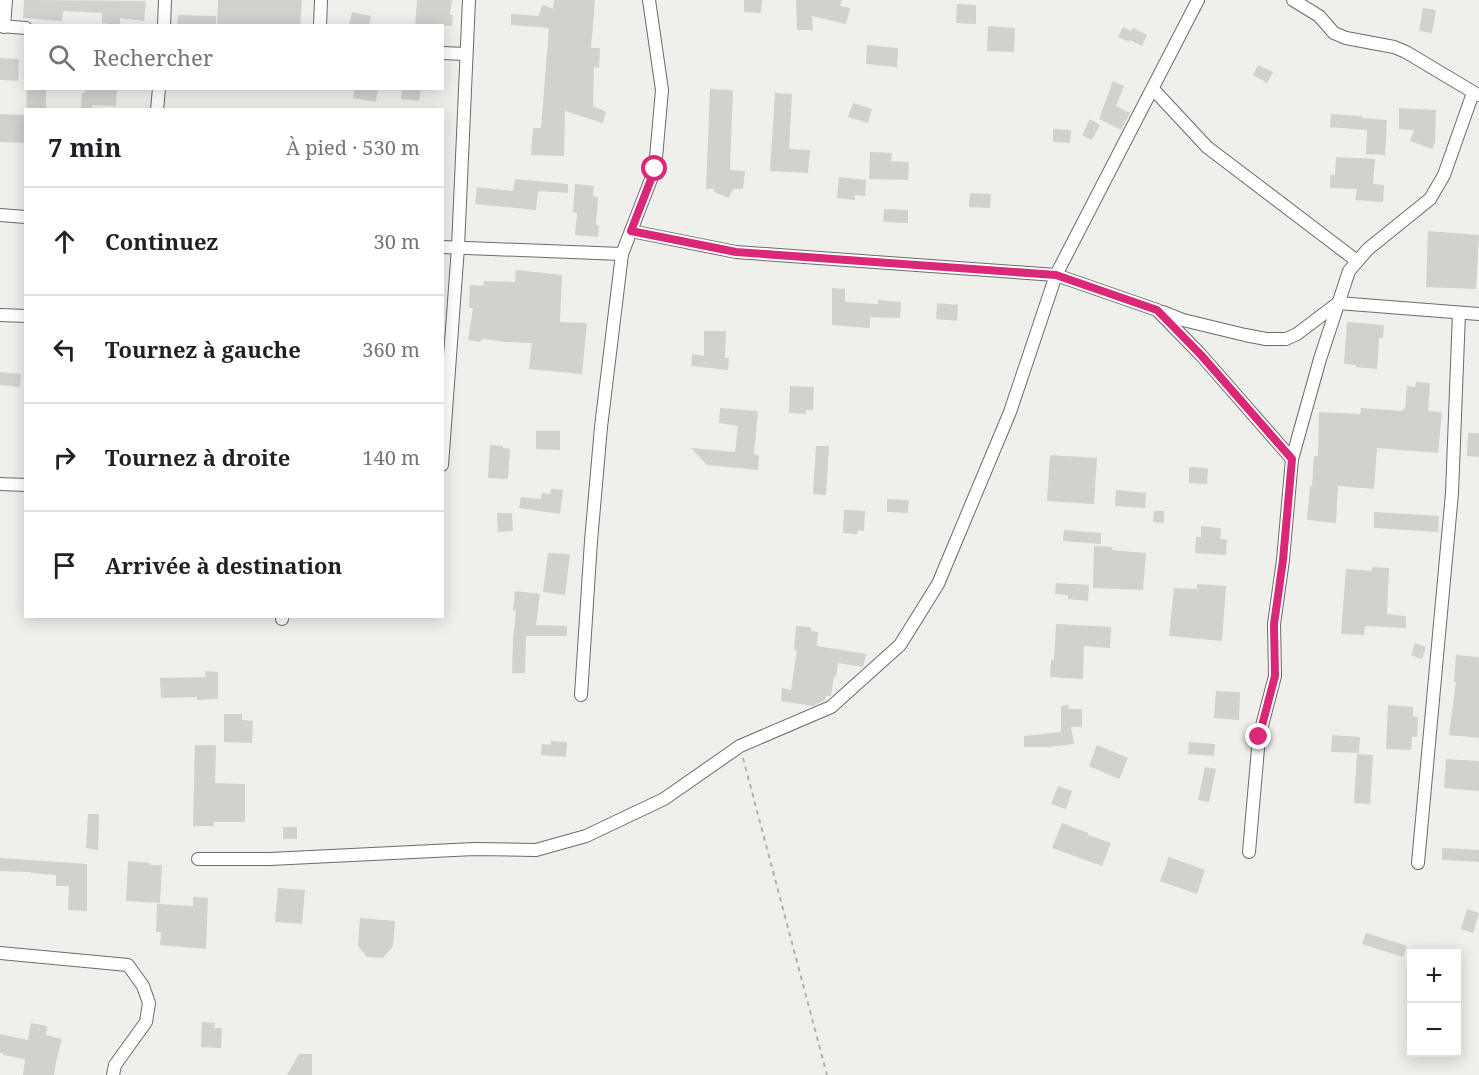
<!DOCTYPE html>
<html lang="fr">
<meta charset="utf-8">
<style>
body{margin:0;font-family:"Noto Serif",serif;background:#f6f6f6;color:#202124}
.controls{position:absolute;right:18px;bottom:18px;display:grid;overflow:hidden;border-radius:0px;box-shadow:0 3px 15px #0003}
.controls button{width:54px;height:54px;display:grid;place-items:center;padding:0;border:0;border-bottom:2px solid #e0e0e0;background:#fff;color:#202124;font:30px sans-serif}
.stop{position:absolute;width:18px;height:18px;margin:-14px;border:4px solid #db2777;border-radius:50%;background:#fff}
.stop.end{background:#db2777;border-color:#fff;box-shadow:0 2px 6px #0008}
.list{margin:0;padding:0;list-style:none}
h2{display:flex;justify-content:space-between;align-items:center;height:78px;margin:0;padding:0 24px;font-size:26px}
h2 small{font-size:20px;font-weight:400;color:#757577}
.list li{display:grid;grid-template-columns:39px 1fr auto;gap:18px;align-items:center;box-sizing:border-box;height:108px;padding:0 24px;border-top:2px solid #e0e0e0}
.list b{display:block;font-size:22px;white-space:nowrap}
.list em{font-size:20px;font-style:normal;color:#757577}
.icon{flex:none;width:33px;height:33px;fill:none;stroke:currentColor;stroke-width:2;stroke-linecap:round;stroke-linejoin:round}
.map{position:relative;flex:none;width:1479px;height:1075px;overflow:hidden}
.search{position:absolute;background:#fff;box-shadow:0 3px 15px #0003;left:24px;top:24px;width:420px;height:66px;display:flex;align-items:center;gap:15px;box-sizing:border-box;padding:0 21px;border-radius:0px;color:#757577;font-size:22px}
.panel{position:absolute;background:#fff;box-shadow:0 3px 15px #0003;left:24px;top:108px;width:420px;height:510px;border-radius:0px}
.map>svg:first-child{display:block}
.building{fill:#d2d1ce}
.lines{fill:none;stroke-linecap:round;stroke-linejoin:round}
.street-casing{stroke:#6b6b67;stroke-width:14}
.path{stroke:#b0b0ad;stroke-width:2;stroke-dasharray:4.5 4.5;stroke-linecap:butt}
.street{stroke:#fff;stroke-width:12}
.route{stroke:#db2777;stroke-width:8}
</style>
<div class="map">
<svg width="1479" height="1075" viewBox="0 0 1479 1075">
<rect width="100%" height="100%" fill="#efefeb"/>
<g class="building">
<path d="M24,0L146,1L144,21L120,18V25L102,23V13L63,11L62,21L23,18Z"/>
<path d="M218,0H302L300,26H217Z"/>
<path d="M417,0H452L450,15H453L452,26H415Z"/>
<path d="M554,0H595L591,48H600L599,68L594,67L593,106L606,112L603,123L565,111L564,156L531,155L533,128H541L549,28L511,25V14L538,16L543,5L553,9Z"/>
<path d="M744,0H762L761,13L744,12Z"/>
<path d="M796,0H842L840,6L850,8L846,24L812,16L813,30H797Z"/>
<path d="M957,4L976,5V24L956,23Z"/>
<path d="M1423,8L1436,10L1432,33L1419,31Z"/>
<path d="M352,12L371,16L369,26H349Z"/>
<path d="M178,15L216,16V26H177Z"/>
<path d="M988,26L1015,28L1014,52L987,51Z"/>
<path d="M1123,27L1131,31L1133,28L1147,35L1142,46L1130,40L1129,42L1118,37Z"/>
<path d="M867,45L898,48L897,67L866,64Z"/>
<path d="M0,58L19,59L18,81L0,80Z"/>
<path d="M1258,65L1273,72L1267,83L1253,75Z"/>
<path d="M1113,81L1124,86L1116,106L1130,113L1121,130L1099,119Z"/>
<path d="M27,88H46V110H26Z"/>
<path d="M86,88H117L116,106L92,105V110H81L82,93H85Z"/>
<path d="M355,88H378L376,102L353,98Z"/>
<path d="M402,88H421L419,101L401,99Z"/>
<path d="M710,89L733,90L730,170L745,171L743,189H733L729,198L714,192V189H706Z"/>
<path d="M775,93L792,94L789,149L810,150L808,173L770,171Z"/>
<path d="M853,103L872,109L868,123L848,117Z"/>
<path d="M1399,108L1436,110L1435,143L1432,149L1410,141L1414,130L1399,129Z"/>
<path d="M0,114L26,115V143L0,142Z"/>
<path d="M1331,114L1362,116V118L1387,120L1385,155L1366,154L1367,130L1330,127Z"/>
<path d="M1090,119L1100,125L1092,140L1082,135Z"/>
<path d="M1053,129L1071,130L1070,143L1053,142Z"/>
<path d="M870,152L892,153L891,161L909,162L908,180L869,179Z"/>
<path d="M1336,157L1375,159L1373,184L1384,185L1383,202L1355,200L1357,189L1330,188V175H1335Z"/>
<path d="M839,177L866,180L865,196L855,195V200L837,198Z"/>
<path d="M515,179L568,184V193L538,191L536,210L475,204L477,187L513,191Z"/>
<path d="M575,184L594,186L593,196L598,197L596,225L599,226L598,237L575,235L577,213H573Z"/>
<path d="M970,193L991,194L990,208L969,207Z"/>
<path d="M884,209L908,210V223L883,222Z"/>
<path d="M1428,231L1479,235L1476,289L1426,287Z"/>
<path d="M516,270L562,275L560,322L587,323L582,374L529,369L532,343L506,342L482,339L481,342L468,340L473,308H469L470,285L483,286L484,281L515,282Z"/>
<path d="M832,288L845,289V302L878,304V300L901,302L900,318L870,317V328L832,325Z"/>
<path d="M937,303L958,305L957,321L936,319Z"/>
<path d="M1347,322L1384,325L1383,338H1379L1377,369L1356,367V365L1344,364Z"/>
<path d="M704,331H726L725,358H729L728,370L691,366L692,354L704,356Z"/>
<path d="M0,372L21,374L20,387L0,385Z"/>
<path d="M1416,382L1430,383L1428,411L1442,412L1438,453L1377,448L1374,489L1338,486L1336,523L1307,520L1310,486H1312L1314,456H1318L1319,412L1360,414L1361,408L1403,411V409H1405L1407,386L1415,387Z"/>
<path d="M790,386L814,387L813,410H806V414L789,413Z"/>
<path d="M720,408L758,411L754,454L759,455L758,470L707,465L691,448L735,452L738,426L719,423Z"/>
<path d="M536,431H560V450L536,449Z"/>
<path d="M1468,433H1479V457L1467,456Z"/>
<path d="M490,445L503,446V448L510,449L508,479L488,478Z"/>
<path d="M816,446H829L826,495L813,494Z"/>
<path d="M1050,455L1097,458L1094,504L1047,501Z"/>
<path d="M1189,467L1208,468L1207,484L1189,483Z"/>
<path d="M551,489L563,490L560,514L519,508L521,497L541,499L542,493L550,494Z"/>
<path d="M1116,490L1146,493L1145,508L1115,506Z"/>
<path d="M887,499L909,500L908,513L887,512Z"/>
<path d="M844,510L865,511L864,531L858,530L857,534L843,533Z"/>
<path d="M1154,511H1164V523L1153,522Z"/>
<path d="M1374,512L1439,516L1438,532L1374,528Z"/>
<path d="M497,513H512L513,531L498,532Z"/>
<path d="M1201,526L1221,528L1220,539H1227L1226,555L1195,553L1196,537H1201Z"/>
<path d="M1064,530L1101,533V544L1063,541Z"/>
<path d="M1094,546L1113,547L1112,550L1146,553L1143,590L1093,588Z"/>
<path d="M548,553L570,554L565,595L543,592Z"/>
<path d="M1372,567L1389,568L1387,614L1406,616V628L1365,626L1364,635L1341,634L1346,569L1372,571Z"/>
<path d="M1056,583L1089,585L1088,601L1068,599V595L1055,594Z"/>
<path d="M1197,584L1226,586L1222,641L1169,636L1174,588L1197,589Z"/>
<path d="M515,591L540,594L536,625L567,626V636H526L525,673H512L513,640L516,611L513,610Z"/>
<path d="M1056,624L1111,627L1110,648L1084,646L1083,679L1050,677L1051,660H1054Z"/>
<path d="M796,626L811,627V631L818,632L817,646L866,654L863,667L838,663L836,677H834L831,696H826L825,700L813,706L781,701L782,688L791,690L797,650H794Z"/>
<path d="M1415,643L1426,647L1422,659L1411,655Z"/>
<path d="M1456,655L1479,657V738L1449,735L1456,682H1454Z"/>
<path d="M205,671L218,672V699L197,700V697L161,698L160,678L206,677Z"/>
<path d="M1216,691L1240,692L1239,720L1214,718Z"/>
<path d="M1068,705L1069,709H1082V727H1071L1074,744L1047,747H1024V736L1061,732V706Z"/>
<path d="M1388,705L1413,707V717H1418L1417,737H1412L1411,750L1386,749Z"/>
<path d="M224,714H242V720L253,721L252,743L224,742Z"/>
<path d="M1332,735L1360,737L1359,753L1331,752Z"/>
<path d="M551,741L567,742L566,757L541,755L542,744L551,745Z"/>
<path d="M1189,742L1215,744L1214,756L1188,754Z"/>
<path d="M195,745H216L215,783L245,784V822H214V826H193Z"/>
<path d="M1097,745L1128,758L1119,779L1089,766Z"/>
<path d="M1357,754L1373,755L1370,804L1354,803Z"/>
<path d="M1446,759L1479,761V791L1444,788Z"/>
<path d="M1205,767L1216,769L1209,802L1198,800Z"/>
<path d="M1058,786L1072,791L1066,809L1051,804Z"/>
<path d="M88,814H99L98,850L86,848Z"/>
<path d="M1062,823L1088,833V835L1111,843L1102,866L1052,848Z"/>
<rect x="283" y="827" width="14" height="12"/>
<path d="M1442,848L1479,850V862L1442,860Z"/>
<path d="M1169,857L1205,870L1197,894L1160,881Z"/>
<path d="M0,858L87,864V911L68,910L69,886H56V875L31,873V872L0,871Z"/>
<path d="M128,861L150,863V865H162L160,903L126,901Z"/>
<path d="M278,888L305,890L302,924L275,922Z"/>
<path d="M193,897L208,898L206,949L160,945L161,932H156L157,904L193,906Z"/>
<path d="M1467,909L1479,913L1473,933L1461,929Z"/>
<path d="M360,918L395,921L393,946L383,958L367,957L358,946Z"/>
<path d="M1366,933L1407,946L1403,957L1362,944Z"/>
<path d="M202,1022L215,1023L214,1028H222L221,1048L201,1047Z"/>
<path d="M31,1023L47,1026L46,1035L62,1039L56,1062L54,1075H23L25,1059L3,1055V1053H0V1034L28,1040Z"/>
<path d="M299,1054H312V1075H287Z"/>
</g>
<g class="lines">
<defs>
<g id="street">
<path d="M1293,0L1319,16L1334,33L1346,38L1394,47L1406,52L1478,95"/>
<path d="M0,26L26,28"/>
<path d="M164,26L165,0"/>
<path d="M320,26L321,0"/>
<path d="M4,27L6,0"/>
<path d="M442,53L466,54"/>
<path d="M1153,89L1207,147L1357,261"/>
<path d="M157,110L159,88"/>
<path d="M0,215L26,217"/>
<path d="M631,231L736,252L1056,275L1157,310L1201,355L1292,459"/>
<path d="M442,247L622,254"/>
<path d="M1163,312L1183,320L1245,335L1266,339H1286L1297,334L1338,303L1479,314"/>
<path d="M0,315L26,316"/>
<path d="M442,465L458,247L469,0"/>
<path d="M0,484L26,485"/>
<path d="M282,619V616"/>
<path d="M581,695L591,541L601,427L622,254L655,169L662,90L649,0"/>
<path d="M1249,852L1259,737L1275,676L1274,624L1283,560L1292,459L1320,359L1349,271L1368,249L1430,199L1444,175L1473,93"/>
<path d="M198,859H270L474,849L536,850L586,836L664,799L740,746L831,707L900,645L938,584L1010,412L1056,275L1198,0"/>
<path d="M1418,863L1452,493L1459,313"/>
<path d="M0,953L128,965L143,986L149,1003L146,1022L115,1065L113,1075"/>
</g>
</defs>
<use href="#street" class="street-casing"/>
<path class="path" d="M743,758L827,1075"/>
<use href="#street" class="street"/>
</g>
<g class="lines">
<path class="route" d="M655,169L631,231L736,252L1056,275L1157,310L1201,355L1292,459L1283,560L1274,624L1275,676L1259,737"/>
</g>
</svg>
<div class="controls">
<button>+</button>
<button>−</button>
</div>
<div class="stop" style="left:655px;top:169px"></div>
<div class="stop end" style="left:1259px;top:737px"></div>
<div class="search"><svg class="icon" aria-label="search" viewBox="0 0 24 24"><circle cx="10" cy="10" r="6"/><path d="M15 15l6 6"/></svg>Rechercher</div>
<section class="panel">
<h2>7 min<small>À pied · 530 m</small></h2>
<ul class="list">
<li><svg class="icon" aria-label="ahead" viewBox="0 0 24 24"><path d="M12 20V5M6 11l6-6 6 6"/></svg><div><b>Continuez</b></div><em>30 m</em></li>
<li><svg class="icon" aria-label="left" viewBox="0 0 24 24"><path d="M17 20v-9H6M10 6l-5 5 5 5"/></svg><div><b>Tournez à gauche</b></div><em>360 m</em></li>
<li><svg class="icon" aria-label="right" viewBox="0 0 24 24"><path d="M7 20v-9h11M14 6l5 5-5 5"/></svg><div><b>Tournez à droite</b></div><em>140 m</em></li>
<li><svg class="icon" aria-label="arrive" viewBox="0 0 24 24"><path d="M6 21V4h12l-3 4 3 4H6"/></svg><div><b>Arrivée à destination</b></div></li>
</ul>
</section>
</div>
